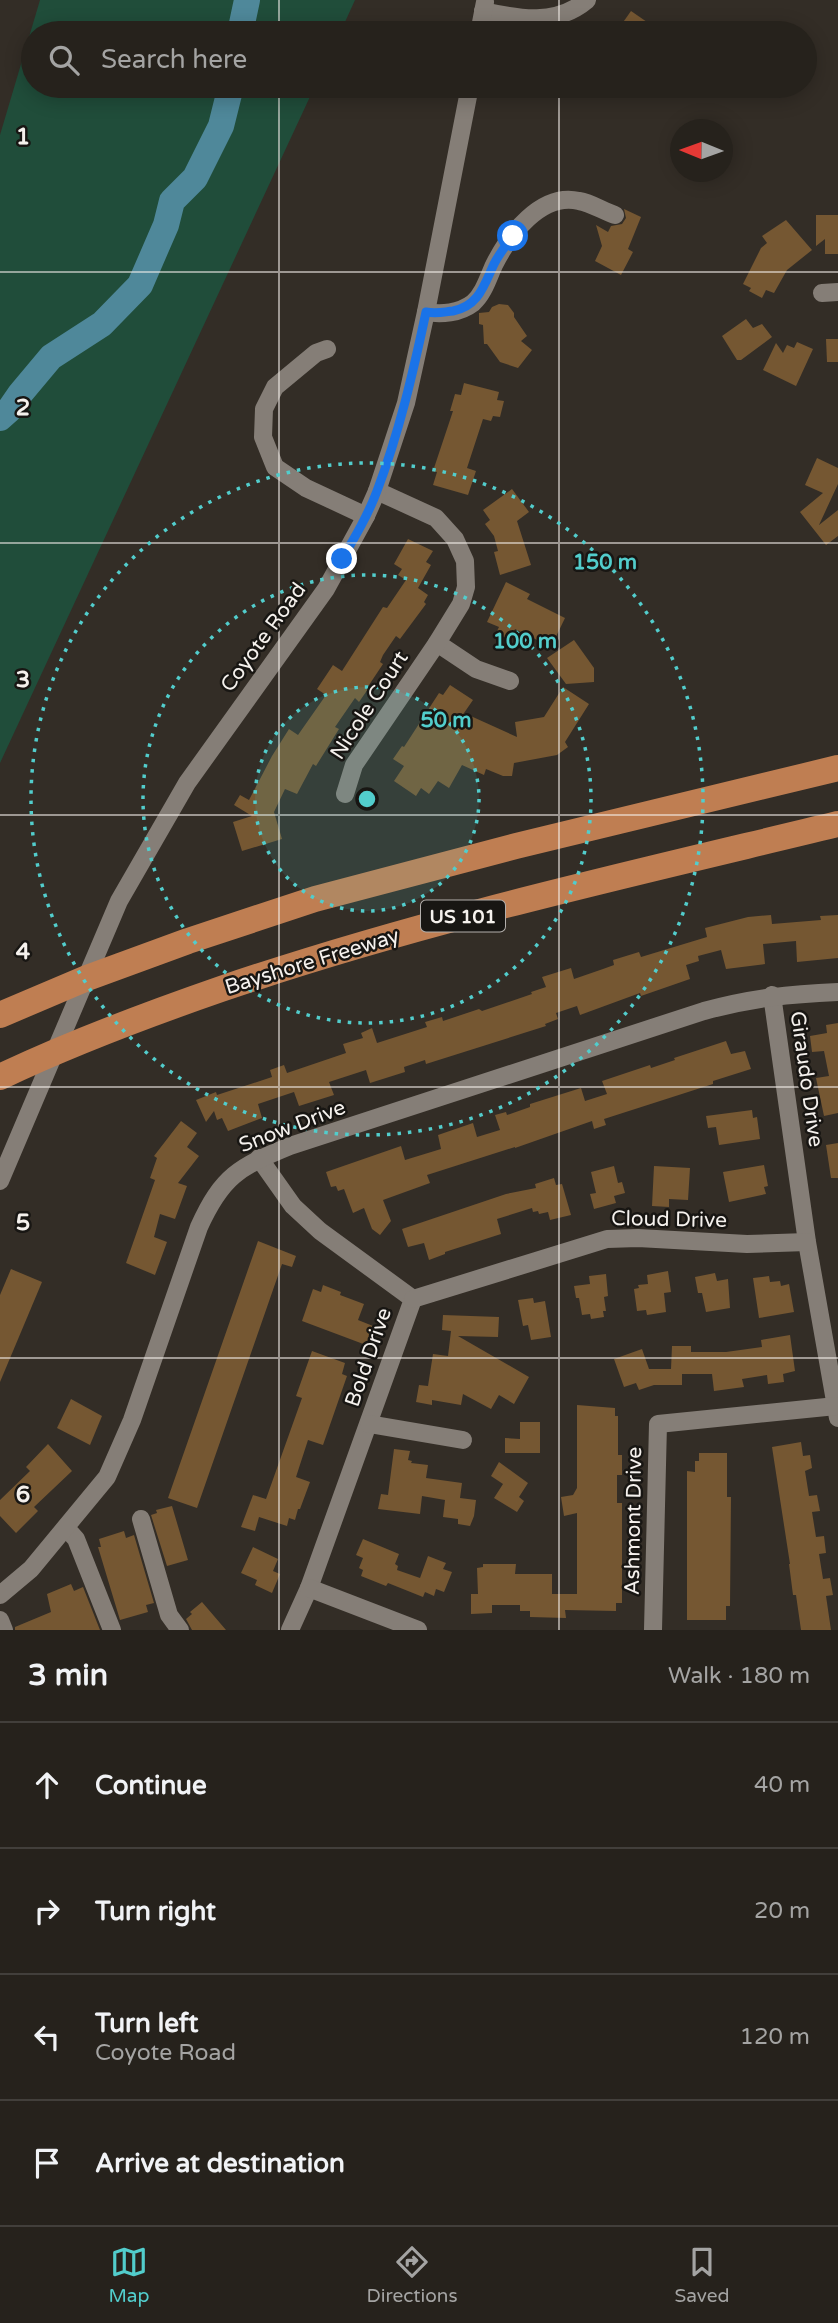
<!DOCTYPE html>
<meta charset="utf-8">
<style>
body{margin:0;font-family:"Varela Round",sans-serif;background:#2e2a25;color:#f1f3f6}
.compass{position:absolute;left:670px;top:119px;width:63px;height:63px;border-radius:50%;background:#26221c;box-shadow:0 4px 18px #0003;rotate:271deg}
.stop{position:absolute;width:21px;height:21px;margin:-16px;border:5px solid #1a73e8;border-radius:50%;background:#fff}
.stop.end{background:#1a73e8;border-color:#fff;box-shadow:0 2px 7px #0008}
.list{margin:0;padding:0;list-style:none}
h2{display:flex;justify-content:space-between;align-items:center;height:91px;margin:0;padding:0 28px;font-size:30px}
h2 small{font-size:23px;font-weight:400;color:#a4a4a3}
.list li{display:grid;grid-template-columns:46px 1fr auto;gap:21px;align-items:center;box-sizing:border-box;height:126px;padding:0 28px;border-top:2px solid #423f3b}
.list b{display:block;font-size:26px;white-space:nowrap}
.list p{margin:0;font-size:23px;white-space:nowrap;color:#a4a4a3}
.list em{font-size:23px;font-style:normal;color:#a4a4a3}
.icon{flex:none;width:38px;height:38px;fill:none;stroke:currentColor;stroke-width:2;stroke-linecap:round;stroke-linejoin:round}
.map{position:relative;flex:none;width:838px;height:1630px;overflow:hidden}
.search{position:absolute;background:#26221c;box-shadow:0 4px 18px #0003;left:21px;right:21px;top:21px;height:77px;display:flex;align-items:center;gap:18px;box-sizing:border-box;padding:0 24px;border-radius:38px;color:#a4a4a3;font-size:26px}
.sheet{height:595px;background:#26221c}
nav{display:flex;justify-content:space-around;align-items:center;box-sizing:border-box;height:98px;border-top:2px solid #423f3b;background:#26221c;font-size:19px;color:#a4a4a3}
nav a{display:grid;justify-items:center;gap:4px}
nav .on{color:#52cdcc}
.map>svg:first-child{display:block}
.green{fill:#204d3a}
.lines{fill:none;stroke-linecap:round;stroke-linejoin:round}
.river{stroke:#4f889a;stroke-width:26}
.building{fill:#755732}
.minor{stroke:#857e77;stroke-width:18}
.highway{stroke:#bf7e52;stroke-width:26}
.route{stroke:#1a73e8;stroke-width:9}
.grid{fill:none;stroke:#f5f1ed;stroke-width:2;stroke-opacity:0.55}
.ring{fill:none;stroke:#52cdcc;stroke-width:3.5;stroke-dasharray:3.5 7}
.labels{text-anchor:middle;stroke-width:5;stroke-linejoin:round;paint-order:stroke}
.shield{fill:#181613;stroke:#b3afac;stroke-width:2}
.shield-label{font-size:19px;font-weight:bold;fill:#f5f1ed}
.street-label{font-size:21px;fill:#f5f1ed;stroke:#181613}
.grid-label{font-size:23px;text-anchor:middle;font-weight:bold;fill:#f5f1ed;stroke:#181613;stroke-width:5;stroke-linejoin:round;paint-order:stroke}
.centre{fill:#52cdcc;stroke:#181613;stroke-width:3.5}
.ring-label{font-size:21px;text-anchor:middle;font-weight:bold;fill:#52cdcc;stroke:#181613;stroke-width:5;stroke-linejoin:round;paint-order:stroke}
</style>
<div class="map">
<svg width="838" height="1630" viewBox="0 0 838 1630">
<rect width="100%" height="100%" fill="#332d26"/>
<path class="green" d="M40,0H355L340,33H33V86H315L0,763V135Z"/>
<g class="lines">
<g class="river">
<path d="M240,33L247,0"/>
<path d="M0,418L9,410L20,394L51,357L102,324L140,285L166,225L172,201L195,178L221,126L231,86"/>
</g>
</g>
<g class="building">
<path d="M631,11L663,33H627L619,28Z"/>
<path d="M624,209L641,217L628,249L633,252L621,275L595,261L602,246L596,225L608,232L611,226L622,224L626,218Z"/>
<path d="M816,215H838V254H825V239L816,246Z"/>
<path d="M786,220L812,250L787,270L774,293L766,290L762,298L749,291L751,288L743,284L761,248L767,243L762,236Z"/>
<path d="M499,304L508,305L514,313V317L527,336L521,341L532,350L518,368L500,362L487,344H484L483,325L479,324V313L489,312L492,307Z"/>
<path d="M746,319L753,328L762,324L772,337L741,360H737L722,336Z"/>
<path d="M826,339H838V362H827Z"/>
<path d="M797,342L813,349L796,386L763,370L776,343L783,353L787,345L794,348Z"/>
<path d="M464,383L499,392L497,400L504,401L500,417L493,416L491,421L483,419L467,468L476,471L468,495L433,485L437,472L433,471L453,411H450L455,394L461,395Z"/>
<path d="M817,458L838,468V484L819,525L838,510V536L826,545L800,512L823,493L805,485Z"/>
<path d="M512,489L529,512L517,521L531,565L500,575L494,552L498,551L494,536L485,524L490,520L483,510Z"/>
<path d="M408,539L433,551L426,562L431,565L418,588L428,595L424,602L426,604L400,639L396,636L383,655L380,662L383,664L367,688L368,689L359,702L355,698L335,727L339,729L316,766L313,764L297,794L285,789L274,812L282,839L242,851L233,822L252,816L234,805L240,795L249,800L272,756L289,729L298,735L326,695L317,689L333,665L342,671L383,607L387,608L406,580L398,575L402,569L394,564Z"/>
<path d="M506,582L530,594L527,599L565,618L551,647L515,629L510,640L496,633L499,627L487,622Z"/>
<path d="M574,640L594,668V682L566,684L547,658Z"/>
<path d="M450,685L473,700L464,713L517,737L515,722L544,717L563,687L589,704L565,742L568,747L557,755L514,763L512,776H503L486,769L484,775L462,765L449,788L438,781L429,794L421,788L416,796L394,781L404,766L393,759L402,746L404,747L439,693L443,695Z"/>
<path d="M771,915L772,924L821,920L820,916L838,915V958L797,962L796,941L763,944L765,964L726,969L721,950L698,956L699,961L686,965L690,979L641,996L640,993L580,1015L577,1006L556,1013L558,1019L545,1024L546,1026L426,1064L425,1060L404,1067L405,1072L370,1083L366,1070L329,1082L334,1095L299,1106L294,1092L258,1104L262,1118L228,1131L222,1118L217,1120L214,1111L206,1122L196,1100L216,1092L217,1095L272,1077L270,1070L284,1065L287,1073L346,1053L343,1044L363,1038L361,1033L372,1028L377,1043L427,1027L425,1022L442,1017L443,1021L479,1009L482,1011L532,994L531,992L546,987L542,977L571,968L574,979L603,969L614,965L613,960L639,952L641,957L707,937L705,928L748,917Z"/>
<path d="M838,1023V1113L824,1116L816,1078L829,1076L824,1051L812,1052L810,1036L827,1033L826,1025Z"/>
<path d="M726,1041L731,1054L745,1051L751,1069L713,1081V1084L604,1119L606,1125L594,1129L592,1121L515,1148V1147L427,1175L430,1183L383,1200L391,1221L380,1235L372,1229L364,1208L353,1213L344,1189L338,1191L336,1186L331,1187L326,1172L401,1146L405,1160L441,1149L438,1135L473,1123L477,1137L500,1130L495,1115L506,1112L507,1115L530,1107V1104L581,1088L585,1101L607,1094L602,1081L650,1065L651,1068L675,1060L674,1058Z"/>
<path d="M752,1110L753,1118L757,1117L760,1139L719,1145L716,1127L708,1128L706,1116Z"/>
<path d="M181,1121L197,1133L187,1147L199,1156L178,1183L187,1186L175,1219L160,1214L154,1237L167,1242L155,1275L126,1263L155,1180L150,1178L157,1158L154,1156Z"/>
<path d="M838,1143V1178H831L826,1145Z"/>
<path d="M764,1165L768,1186L764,1187L766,1194L729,1202L723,1172Z"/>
<path d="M614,1166L618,1183L622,1182L625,1193L614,1196L616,1203L594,1209L590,1194L596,1193L591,1172Z"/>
<path d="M654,1166L690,1168L688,1200L669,1199V1207L652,1206Z"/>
<path d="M554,1178L556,1185L562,1184L571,1215L550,1220L548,1212L539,1214L538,1211L533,1212L532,1208L497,1219L501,1234L445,1252V1254L429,1260L424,1243L408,1247L402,1229L506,1194L536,1188L535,1184Z"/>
<path d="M258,1241L296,1256L292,1267L282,1264L197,1508L168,1498Z"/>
<path d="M11,1269L42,1282L0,1382V1295Z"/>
<path d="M668,1271L671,1292L664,1293L666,1312L647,1315L646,1310L637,1311L634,1289L639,1288L638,1285L648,1284L647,1275Z"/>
<path d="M715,1273L717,1281L728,1279L730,1308L706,1312L702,1293H698L695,1277Z"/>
<path d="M606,1274L608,1296L604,1297L606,1311H603L604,1317L591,1319L590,1314L582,1315L579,1298H576L574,1286L590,1284L589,1276Z"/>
<path d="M769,1276L770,1282L780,1281L781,1286L789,1284L794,1312L759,1318L753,1278Z"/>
<path d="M323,1285L341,1292L340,1295L364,1304L358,1320L373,1326L366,1345L302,1321L313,1289L321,1292Z"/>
<path d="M533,1298L534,1303L545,1301L551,1337L531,1340L528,1325L523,1326L518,1300Z"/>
<path d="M443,1315L499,1317L498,1337L458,1336L529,1377L514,1404L499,1395L491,1409L463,1394L461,1405L432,1400V1405L416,1402L419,1385L428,1386L433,1354L448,1356L451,1331L442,1330Z"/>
<path d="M790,1335L795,1371L783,1374L784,1382L768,1384L767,1375L742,1379L744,1387L714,1391L712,1374H682V1385H654L639,1390L636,1383L624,1387L614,1359L642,1349L649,1369H671L672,1346H691V1352H726L762,1347L761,1340Z"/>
<path d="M312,1351L345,1363L342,1374L347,1376L323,1445L308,1440L296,1477L310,1482L300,1509H298L295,1520L289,1518L287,1526L259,1517L255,1531L241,1527L253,1495L266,1499L302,1398L296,1396Z"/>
<path d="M71,1399L102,1416L90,1445L57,1428Z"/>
<path d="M577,1405L615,1408V1416H618V1455H622V1475H617V1503H622V1603H616V1611L565,1610L566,1618L530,1617V1611H520V1605H492V1613L471,1614V1594H478L477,1568L483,1567V1564H516L515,1574H552V1594H577V1513L564,1516L561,1497L573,1495L577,1488Z"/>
<path d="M520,1422H540V1453H505V1438L520,1439Z"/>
<path d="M801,1442L803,1456L810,1455L812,1468L805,1471L809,1496L817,1495L820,1511L812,1512L816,1537L824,1536L826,1553L819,1554L823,1579L830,1578L833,1595L826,1596L831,1630H801L796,1595H793L789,1564H790L772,1447Z"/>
<path d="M48,1444L72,1471L34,1507L38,1511L16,1533L0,1516V1500L30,1471L26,1467Z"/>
<path d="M394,1449L410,1451L408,1460L412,1461L411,1463L428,1465L426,1478L462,1483L460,1498L476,1500L474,1516L470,1526L458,1524V1519L443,1517L445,1500L422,1496L420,1514L378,1509L381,1494L388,1495Z"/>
<path d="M699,1453H727V1497H731L730,1606H726V1620H687V1471L695,1472V1461H699Z"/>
<path d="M499,1462L528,1483L519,1497L524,1501L517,1512L494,1498L503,1484L491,1476Z"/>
<path d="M172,1506L188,1560L167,1566L151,1515L157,1513L156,1510Z"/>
<path d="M124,1531L126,1538L134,1535L154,1603L146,1605L148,1612L120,1620L98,1547H101L99,1539Z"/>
<path d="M363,1539L399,1554L395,1564L398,1566L397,1570L420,1578L428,1556L446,1563L443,1569L452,1572L444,1592L436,1589L434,1596L425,1592L423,1597L388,1583L386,1586L361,1576L363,1570L359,1568L363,1558L356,1555Z"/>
<path d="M253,1547L278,1559L273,1571L280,1574L272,1593L255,1585L257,1580L241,1573Z"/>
<path d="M71,1584L74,1591L83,1587L100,1630H15V1627L51,1612L47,1594Z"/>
<path d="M202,1602L226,1630H192L186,1619L192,1614L190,1612Z"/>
</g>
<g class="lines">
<g class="minor">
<path d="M483,11C519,19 556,26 587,0"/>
<path d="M479,33L485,2"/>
<path d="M822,293L838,292"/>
<path d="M426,312C441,315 460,313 473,303C484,293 488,278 494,265C509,235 541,192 579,201C591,203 603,211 615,215"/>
<path d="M327,349L316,353L275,387L264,409L263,437L275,467L306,488L366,516"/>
<path d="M437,643L476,669L510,681"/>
<path d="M345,794L354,765L437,643L461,604L466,587L465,561L455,539L436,518L377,491"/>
<path d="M772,995L807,1242L838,1418"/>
<path d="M259,1158L293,1206L320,1231L413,1299L309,1588L290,1630"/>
<path d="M0,1181L119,901L187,783L326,589L366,516L377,491L406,403L426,312L470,86"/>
<path d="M413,1299L607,1239L638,1238L747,1244L807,1242"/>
<path d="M369,1424L463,1440"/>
<path d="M141,1519L169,1615L180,1630"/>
<path d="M66,1528L76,1539L112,1630"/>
<path d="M309,1588L418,1630"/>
<path d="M0,1595L31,1569L107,1477L132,1420L199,1227C222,1176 239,1167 290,1146L704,1011C751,998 790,994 838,992"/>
<path d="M0,1620L4,1630"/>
<path d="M653,1630L658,1424L836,1406"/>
</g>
<g class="highway">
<path d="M0,1015L87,978L188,941L315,899L516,846L838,768"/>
<path d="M0,1077C71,1043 146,1015 221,989C423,920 631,874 838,824"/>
</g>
</g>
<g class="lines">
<path class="route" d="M342,559C355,537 368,515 377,491C399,433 413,373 426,312C437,314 443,312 453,311C479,306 484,285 494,264C499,254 506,245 513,236"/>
</g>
<path class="grid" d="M279,0V33M559,0V33M279,86V1630M559,86V1630M0,272H838M0,543H838M0,815H838M0,1087H838M0,1358H838"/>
<circle cx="367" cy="799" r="112" fill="#52cdcc" fill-opacity=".12"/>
<g class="ring">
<circle cx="367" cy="799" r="112"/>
<circle cx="367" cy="799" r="224"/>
<circle cx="367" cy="799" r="336"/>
</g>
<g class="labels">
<rect class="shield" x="421" y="900.5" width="84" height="31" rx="5"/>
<g class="shield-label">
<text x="463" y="923">US 101</text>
</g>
<g class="street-label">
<text transform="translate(263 637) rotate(-54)" y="7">Coyote Road</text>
<text transform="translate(369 705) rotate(-57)" y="7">Nicole Court</text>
<text transform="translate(312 961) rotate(-17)" y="7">Bayshore Freeway</text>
<text transform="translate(807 1079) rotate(82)" y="7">Giraudo Drive</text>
<text transform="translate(292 1126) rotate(-21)" y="7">Snow Drive</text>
<text transform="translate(669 1219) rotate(1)" y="7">Cloud Drive</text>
<text transform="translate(368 1357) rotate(-71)" y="7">Bold Drive</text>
<text transform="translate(633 1521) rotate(-89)" y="7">Ashmont Drive</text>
</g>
</g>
<g class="grid-label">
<text x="23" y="144">1</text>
<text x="23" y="415">2</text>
<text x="23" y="687">3</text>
<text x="23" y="959">4</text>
<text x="23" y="1230">5</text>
<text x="23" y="1502">6</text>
</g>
<circle cx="367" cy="799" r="10" class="centre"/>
<g class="ring-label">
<text x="605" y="569">150 m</text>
<text x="525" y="648">100 m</text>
<text x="446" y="727">50 m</text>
</g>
</svg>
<svg class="compass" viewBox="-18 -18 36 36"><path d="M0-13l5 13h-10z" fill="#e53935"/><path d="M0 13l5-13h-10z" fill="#a4a4a3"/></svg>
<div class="stop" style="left:513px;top:236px"></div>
<div class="stop end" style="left:342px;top:559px"></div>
<div class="search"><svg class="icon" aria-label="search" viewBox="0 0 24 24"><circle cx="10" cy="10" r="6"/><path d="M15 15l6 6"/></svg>Search here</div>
</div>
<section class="sheet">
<h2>3 min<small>Walk · 180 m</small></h2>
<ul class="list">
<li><svg class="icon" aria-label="ahead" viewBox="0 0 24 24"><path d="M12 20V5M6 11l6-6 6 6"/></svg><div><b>Continue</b></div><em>40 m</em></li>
<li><svg class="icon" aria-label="right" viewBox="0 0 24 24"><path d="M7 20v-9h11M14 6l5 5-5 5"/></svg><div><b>Turn right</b></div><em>20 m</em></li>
<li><svg class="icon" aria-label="left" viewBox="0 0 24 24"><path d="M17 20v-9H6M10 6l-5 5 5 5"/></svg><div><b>Turn left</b><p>Coyote Road</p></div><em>120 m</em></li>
<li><svg class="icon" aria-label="arrive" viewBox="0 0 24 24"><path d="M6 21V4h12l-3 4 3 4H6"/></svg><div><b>Arrive at destination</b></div></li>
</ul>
</section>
<nav>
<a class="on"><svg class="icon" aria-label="map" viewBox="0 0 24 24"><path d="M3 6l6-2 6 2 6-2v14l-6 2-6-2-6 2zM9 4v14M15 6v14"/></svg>Map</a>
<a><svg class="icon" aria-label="directions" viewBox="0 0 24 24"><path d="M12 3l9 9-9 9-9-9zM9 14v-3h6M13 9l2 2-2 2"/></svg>Directions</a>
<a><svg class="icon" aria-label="saved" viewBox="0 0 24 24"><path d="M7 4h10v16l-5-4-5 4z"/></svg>Saved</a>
</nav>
